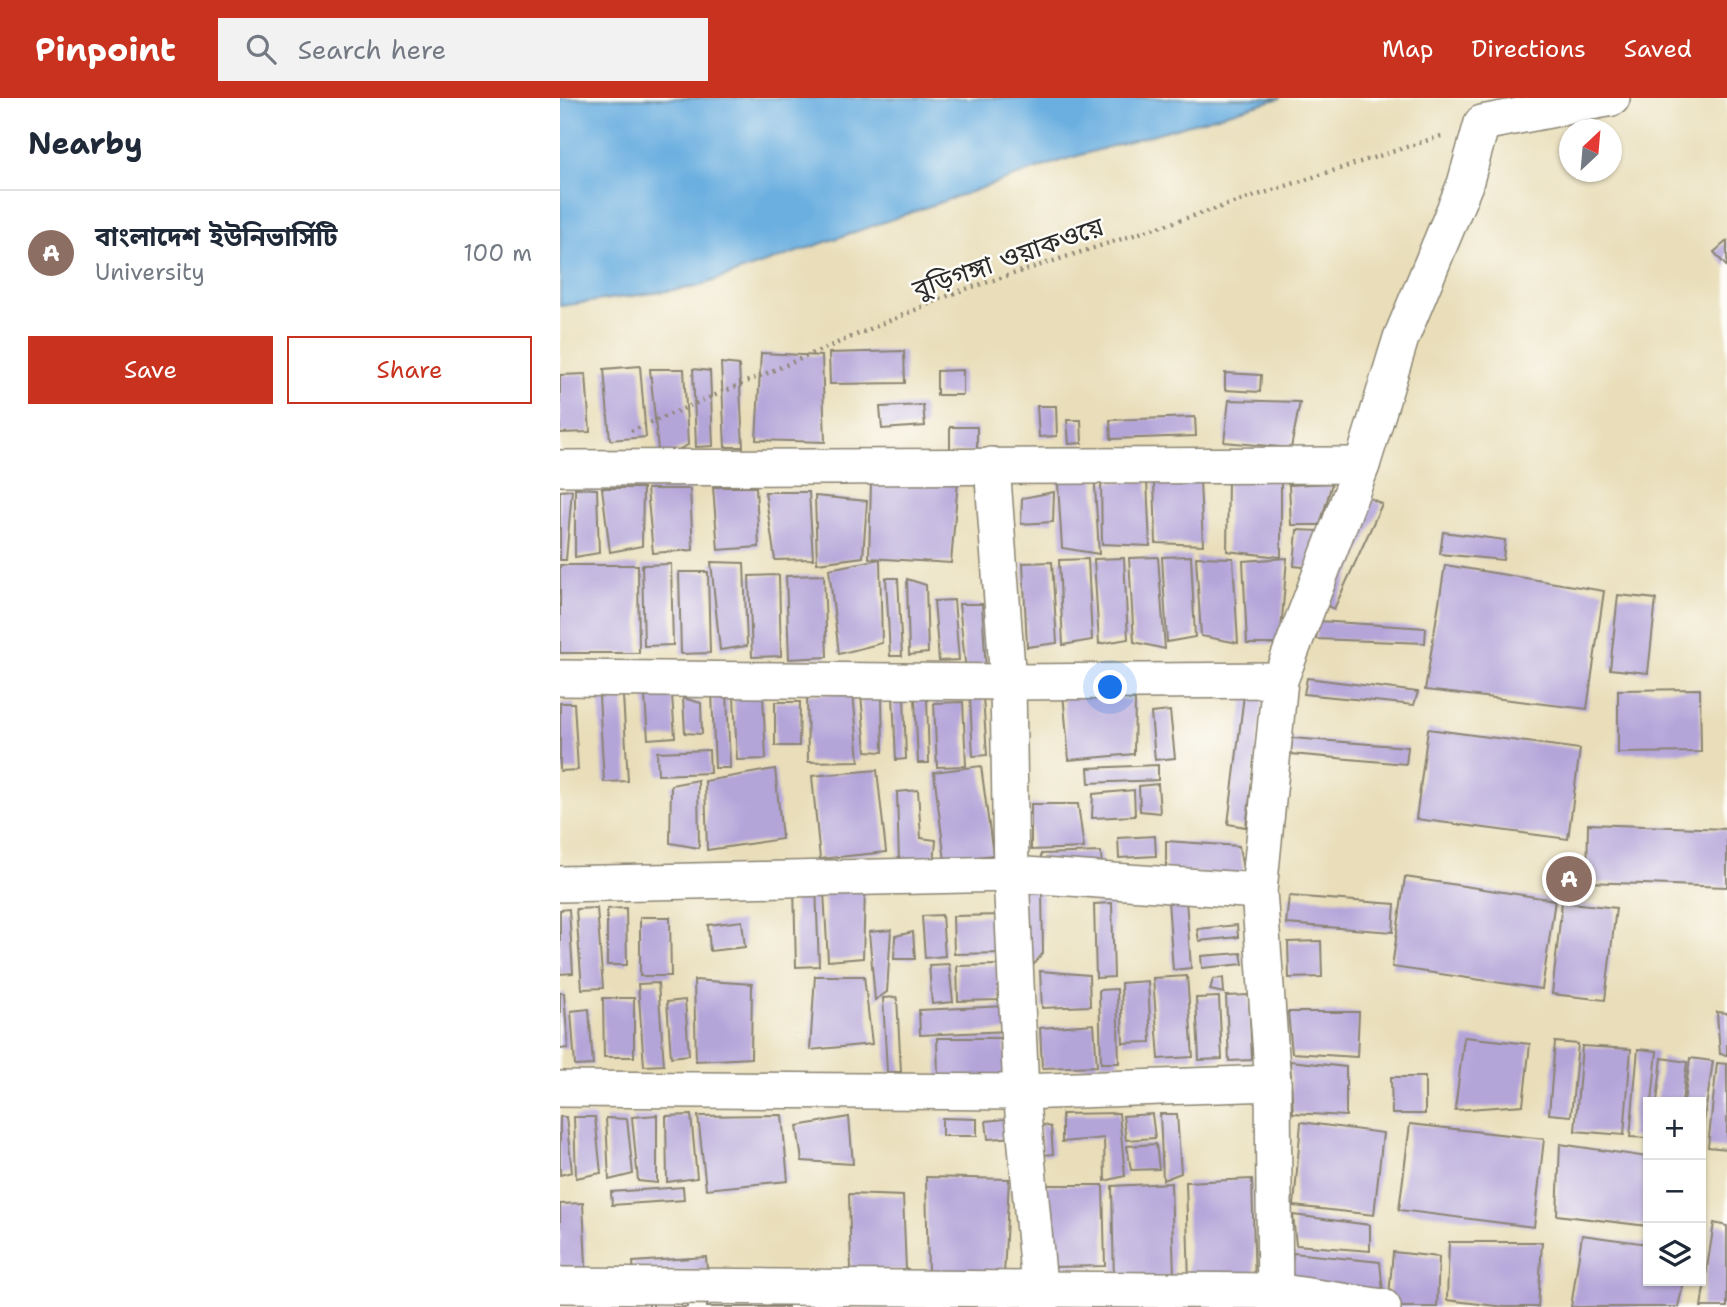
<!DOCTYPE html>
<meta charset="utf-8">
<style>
body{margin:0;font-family:"Shantell Sans","Noto Sans Bengali",sans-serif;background:#f2f2f3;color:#1f2937}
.controls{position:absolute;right:21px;bottom:21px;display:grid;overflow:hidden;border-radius:0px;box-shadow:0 2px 5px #0004}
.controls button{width:63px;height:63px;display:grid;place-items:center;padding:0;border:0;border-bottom:2px solid #e0e1e3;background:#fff;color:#1f2937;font:35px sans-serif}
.compass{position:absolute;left:999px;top:21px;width:63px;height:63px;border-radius:50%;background:#fff;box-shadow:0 2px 5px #0004;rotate:26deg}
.you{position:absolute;left:551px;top:590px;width:24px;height:24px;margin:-18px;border:5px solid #fff;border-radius:50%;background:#1a73e8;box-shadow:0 0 0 10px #1a73e833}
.badge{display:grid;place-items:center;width:46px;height:46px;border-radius:50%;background:#c8321e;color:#fff;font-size:23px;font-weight:700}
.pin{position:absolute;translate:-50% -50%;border:4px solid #fff;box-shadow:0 2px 7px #0006}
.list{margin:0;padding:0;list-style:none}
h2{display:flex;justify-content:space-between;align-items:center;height:91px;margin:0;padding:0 28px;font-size:30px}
h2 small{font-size:23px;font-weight:400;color:#747a83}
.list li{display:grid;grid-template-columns:46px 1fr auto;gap:21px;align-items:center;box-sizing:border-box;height:126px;padding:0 28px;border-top:2px solid #e0e1e3}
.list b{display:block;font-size:26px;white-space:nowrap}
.list p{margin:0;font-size:23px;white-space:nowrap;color:#747a83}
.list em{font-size:23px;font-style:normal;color:#747a83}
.actions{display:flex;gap:14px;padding:21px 28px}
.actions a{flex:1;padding:16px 0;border:2px solid #c8321e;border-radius:0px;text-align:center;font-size:24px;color:#c8321e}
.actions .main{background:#c8321e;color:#fff}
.icon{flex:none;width:38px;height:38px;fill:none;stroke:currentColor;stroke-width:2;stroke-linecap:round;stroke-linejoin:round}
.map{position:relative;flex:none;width:1167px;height:1209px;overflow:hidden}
header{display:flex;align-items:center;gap:42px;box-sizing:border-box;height:98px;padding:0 35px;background:#c8321e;color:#fff}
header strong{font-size:33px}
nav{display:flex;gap:38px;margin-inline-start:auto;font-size:24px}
.search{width:490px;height:63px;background:#f2f2f3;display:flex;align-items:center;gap:18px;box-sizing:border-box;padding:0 24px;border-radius:0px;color:#747a83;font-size:26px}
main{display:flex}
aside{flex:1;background:#fff}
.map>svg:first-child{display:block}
.water{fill:#6aafe0;stroke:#4a6d86;stroke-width:2}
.building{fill:#b4a5d9}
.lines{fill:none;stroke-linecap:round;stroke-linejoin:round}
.street-casing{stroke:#8a8472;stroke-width:38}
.path{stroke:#8a8472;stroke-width:4.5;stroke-dasharray:2 5;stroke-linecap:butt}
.street{stroke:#fff;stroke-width:35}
.labels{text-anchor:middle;stroke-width:5;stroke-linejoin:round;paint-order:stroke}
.street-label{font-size:26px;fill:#2b2b2b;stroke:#fdfcf7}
</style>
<header>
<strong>Pinpoint</strong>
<div class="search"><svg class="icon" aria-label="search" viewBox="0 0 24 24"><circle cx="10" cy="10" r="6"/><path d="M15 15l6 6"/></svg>Search here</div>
<nav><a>Map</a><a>Directions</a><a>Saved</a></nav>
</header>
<main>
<aside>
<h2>Nearby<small></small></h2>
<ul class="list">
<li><span class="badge" style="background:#8d6e63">A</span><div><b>বাংলাদেশ ইউনিভার্সিটি</b><p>University</p></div><em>100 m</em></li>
</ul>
<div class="actions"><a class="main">Save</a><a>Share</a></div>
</aside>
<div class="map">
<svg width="1167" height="1209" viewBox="0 0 1167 1209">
<rect width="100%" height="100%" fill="#fdfcf7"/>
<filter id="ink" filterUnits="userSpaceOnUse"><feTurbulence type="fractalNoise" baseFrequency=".0143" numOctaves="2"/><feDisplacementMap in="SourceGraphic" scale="14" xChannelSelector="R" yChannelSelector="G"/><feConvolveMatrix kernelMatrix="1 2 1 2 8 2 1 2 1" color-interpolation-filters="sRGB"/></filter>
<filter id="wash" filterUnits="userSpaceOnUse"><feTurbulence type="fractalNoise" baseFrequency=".00686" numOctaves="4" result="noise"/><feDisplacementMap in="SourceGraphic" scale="28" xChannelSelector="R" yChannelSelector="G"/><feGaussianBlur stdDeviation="1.57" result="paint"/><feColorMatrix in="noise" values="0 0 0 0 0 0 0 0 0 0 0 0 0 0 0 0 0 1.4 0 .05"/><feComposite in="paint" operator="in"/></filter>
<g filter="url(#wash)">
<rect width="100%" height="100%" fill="#e9deb9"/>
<path class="water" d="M0,0H721L503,62L136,189L0,208Z"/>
<g id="blocks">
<g class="building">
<path d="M1167,143V169L1154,154Z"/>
<path d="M344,253L345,285L270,286L269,255Z"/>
<path d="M201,255L262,258L265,344L196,342Z"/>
<path d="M161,265L179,267L183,349H165Z"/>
<path d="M80,268L86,339L50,342L44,271Z"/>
<path d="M90,271H124L128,347L99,362Z"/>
<path d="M133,271L150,273L153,348L136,349Z"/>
<path d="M403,272V297H377V273Z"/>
<path d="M665,275L701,277L700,294L665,292Z"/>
<path d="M26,276L30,334L0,335V277Z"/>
<path d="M669,302L740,304L731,350L664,344Z"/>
<path d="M363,307L365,328L322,331L320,309Z"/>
<path d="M477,308H496L497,338L479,339Z"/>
<path d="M635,319L636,338L551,341L550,322Z"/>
<path d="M507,322H521L522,345L509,346Z"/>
<rect x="390" y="329" width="27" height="25"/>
<path d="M497,370L534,371L539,456L502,450Z"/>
<path d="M721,378V459L667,453L668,380Z"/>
<path d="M398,383L391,465L309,460L311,385Z"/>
<path d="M587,383L590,448L542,446L541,384Z"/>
<path d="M594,383H640L643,447L596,445Z"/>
<path d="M772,385L760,427H731L729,387Z"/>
<path d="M153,389H196L199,449L158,452Z"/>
<path d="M15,390L37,391L39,455L15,459Z"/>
<path d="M42,390H83L82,448L50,454Z"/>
<path d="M87,391H130L133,452L93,455Z"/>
<path d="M791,391L822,406L774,511L742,497L754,470L734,468L737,432L759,433Z"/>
<path d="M12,392L6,462H0V393Z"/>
<path d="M205,394H249L253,461L215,462Z"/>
<path d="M494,394L493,424L461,426L462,400Z"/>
<path d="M255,398L307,403L303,459L257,465Z"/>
<path d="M883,434L945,442L943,462L880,456Z"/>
<path d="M631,458L635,539L607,544L602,459Z"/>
<path d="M598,459L605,551L574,544L569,460Z"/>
<path d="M636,459L673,460L678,545L641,538Z"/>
<path d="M564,460L568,541L539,546L534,461Z"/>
<path d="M727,460L720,546H687L683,463Z"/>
<path d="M320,461L322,545L279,556L269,471Z"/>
<path d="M528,461L532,542L503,547L499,462Z"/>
<path d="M151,464L184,465L187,548L160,552Z"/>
<path d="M492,464L497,545L467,549L463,465Z"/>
<path d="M111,466L113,547L84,548L82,467Z"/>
<path d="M0,467H78L79,555H0Z"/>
<path d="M885,467L1044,493L1027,611L865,592Z"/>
<path d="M119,474H148L150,555L121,556Z"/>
<path d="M219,477L221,558L192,559L189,478Z"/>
<path d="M264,477L267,559L229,561L226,478Z"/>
<path d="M326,480H338L342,558H330Z"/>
<path d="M347,481L366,487L368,555L349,557Z"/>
<path d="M1058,497L1096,501L1088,575L1050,571Z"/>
<path d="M394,502L399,562L379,563L374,503Z"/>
<path d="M399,506H422L426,573L406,574Z"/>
<path d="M758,523L866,530L865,545L756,541Z"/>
<path d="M747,580L858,594L854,607L744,596Z"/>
<path d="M1140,591L1141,654L1058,655V592Z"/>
<path d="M167,593L170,670H155L152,594Z"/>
<path d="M293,594L299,663L248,664L247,597Z"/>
<path d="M503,595L575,602L574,656L509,662Z"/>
<path d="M63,597L68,683L44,684L39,598Z"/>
<path d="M112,597L115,639L88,641L85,599Z"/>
<path d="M203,597L206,661L177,662L174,598Z"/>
<path d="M301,597L322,599L323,654L306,653Z"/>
<path d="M333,597H344L346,661L336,662Z"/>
<path d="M684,597L703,601L686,729L668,726Z"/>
<path d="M423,599L427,657L413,658L410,600Z"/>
<path d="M123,600L141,605L142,636L125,635Z"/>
<path d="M355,600H367L369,665H358Z"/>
<path d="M215,604H240L239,648H215Z"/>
<path d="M403,604L406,668L377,669L374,605Z"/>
<path d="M0,605H14L18,672L0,673Z"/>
<path d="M610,613L615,660L595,662L591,615Z"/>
<path d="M868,631L1020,651L1008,741L856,721Z"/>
<path d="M732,640L848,649L846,666L731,656Z"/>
<path d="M149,652L150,675L98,677L97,654Z"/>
<path d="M598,667V682L529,685L528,670Z"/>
<path d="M421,668L433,757L385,763L374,674Z"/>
<path d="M215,671L222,741L147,752L145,683Z"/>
<path d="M317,672L326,754L260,761L252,678Z"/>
<path d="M138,682L139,750L110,745L111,687Z"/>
<path d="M598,686L600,715L580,713L579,688Z"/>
<path d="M358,692L361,740L376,742L374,767L339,764L337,694Z"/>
<path d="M574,692L575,718L532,720L533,696Z"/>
<path d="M471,706H518L524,750L471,752Z"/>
<path d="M1028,726L1167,731V789L1027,784Z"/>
<path d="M595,738L596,758L559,760L558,740Z"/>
<path d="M606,743L679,748L684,777L606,773Z"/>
<path d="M541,754L542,774L482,777L481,756Z"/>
<path d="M845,779L995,802L982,891L832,869Z"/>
<path d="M256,788L259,868L236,869L234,789Z"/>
<path d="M482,790L483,855L467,875L462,791Z"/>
<path d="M305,793L303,860L268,863L264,794Z"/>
<path d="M729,798L835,806L833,834L726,826Z"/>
<path d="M626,802L631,870L613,872L608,803Z"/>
<path d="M1002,804L1056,810L1045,902L992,896Z"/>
<path d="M552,805L554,879L536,880L534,806Z"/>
<path d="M37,810L43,890L22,891L16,811Z"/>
<path d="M66,810L67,867H47V811Z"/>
<path d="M9,811L13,875L0,876V812Z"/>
<path d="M382,817L385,858L365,860L362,818Z"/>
<path d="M445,817L446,855L394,856L393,818Z"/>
<path d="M80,819H110L111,878H80Z"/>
<path d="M182,823L185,849L150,853L148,827Z"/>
<path d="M677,827L678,839L639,843L637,831Z"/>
<path d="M331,832L327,894L315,902L309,834Z"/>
<path d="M353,834L355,861H334L335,838Z"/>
<path d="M761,843L762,879L729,880L728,844Z"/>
<path d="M681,855L683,866L642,870L641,858Z"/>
<path d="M389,866L393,904L372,906L369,867Z"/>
<path d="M438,867L439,902L398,903L397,868Z"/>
<path d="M480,873L529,877L530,908L482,910Z"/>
<path d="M255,878H304L312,946L250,952Z"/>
<path d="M627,878L633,959L599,961L593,880Z"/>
<path d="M663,880L664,895L650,892L653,881Z"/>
<path d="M134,882L192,886L191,960L136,963Z"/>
<path d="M588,883L591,944L563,945L561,885Z"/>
<path d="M98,885L104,967L84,968L78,886Z"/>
<path d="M557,891L559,965H541L539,892Z"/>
<path d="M0,895H4L8,950L0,951Z"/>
<path d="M689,897L692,962L669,963L666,898Z"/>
<path d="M337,899L341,974H327L323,900Z"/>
<path d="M659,899L662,961L639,962L636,900Z"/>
<path d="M43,900H74V959H44Z"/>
<path d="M125,902L129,957L111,959L107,904Z"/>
<path d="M448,908L449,933L360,937L359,912Z"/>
<path d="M29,911L33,967L15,968L11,913Z"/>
<path d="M728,914H799L797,959L732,955Z"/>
<path d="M1157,914L1167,915V957L1160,956Z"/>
<path d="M534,926L537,968L482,970L480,930Z"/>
<path d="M904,939L970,946L963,1007L895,1012Z"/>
<path d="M377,940H445L446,979H378Z"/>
<path d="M995,944L1018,946L1011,1018L989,1016Z"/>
<path d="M1022,948L1071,951L1064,1037L1015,1033Z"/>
<path d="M1078,951L1097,953L1092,1004H1088V1040L1070,1039Z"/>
<path d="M1102,960L1127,964L1122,1004H1097Z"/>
<path d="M1130,960L1153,963L1142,1036L1141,1004H1124Z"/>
<path d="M730,963L786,969V1018L733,1015Z"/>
<path d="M1157,965L1167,966V1051L1148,1049Z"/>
<path d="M831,979H865V1016H832Z"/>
<path d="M559,1015L565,1078L545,1083L544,1040L502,1044V1016Z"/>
<path d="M592,1016L595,1040L566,1042L563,1018Z"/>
<path d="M600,1016H617L621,1075L603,1082Z"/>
<path d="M97,1017V1085L78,1083L72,1019Z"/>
<path d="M131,1017L137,1080L107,1084L106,1018Z"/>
<path d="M222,1017L228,1083L146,1091L138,1018Z"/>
<path d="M0,1019H6L12,1074L0,1077Z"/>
<path d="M14,1019H35L41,1075L16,1080Z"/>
<path d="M289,1019L293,1066L242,1063L237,1028Z"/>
<path d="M46,1020L67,1021L73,1076L49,1082Z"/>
<path d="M382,1020L417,1021V1038H382Z"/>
<path d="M456,1020L458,1039L428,1041L426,1023Z"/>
<path d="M741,1024L823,1035L814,1117L734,1108Z"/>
<path d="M480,1026L491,1029L493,1056L483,1057Z"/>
<path d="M850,1026L984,1041L974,1129L839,1112Z"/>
<path d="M596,1046L599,1071L571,1072L567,1048Z"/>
<path d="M1000,1046L1088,1059V1128L997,1117Z"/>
<path d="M366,1079L449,1081L444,1177L368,1176Z"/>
<path d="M692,1081L695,1187L629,1185L626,1084Z"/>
<path d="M611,1085L614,1178L554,1185L552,1088Z"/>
<path d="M486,1087H543L545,1168L490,1169Z"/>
<path d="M123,1089L124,1102L52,1107L51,1094Z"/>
<path d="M289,1096L343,1098L346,1172H291Z"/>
<path d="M23,1105L27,1187L0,1188V1106Z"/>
<path d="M733,1117L810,1127V1153L736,1147Z"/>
<path d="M1154,1125L1167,1128V1209H1141Z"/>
<path d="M1022,1137L1088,1146V1183H1124L1118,1209H1011Z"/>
<path d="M889,1144H982L978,1209H945L887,1202Z"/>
<path d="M833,1154L879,1159L877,1209H828Z"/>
<path d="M733,1155L820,1164L823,1194L730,1187Z"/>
<path d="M146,1159L147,1172L74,1177L73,1164Z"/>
<path d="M89,1201V1209H57V1202Z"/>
<path d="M127,1203V1209H93V1205Z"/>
<path d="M228,1205V1209H147V1206Z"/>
</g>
</g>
</g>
<g filter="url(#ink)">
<use href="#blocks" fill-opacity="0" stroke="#8a8472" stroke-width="2"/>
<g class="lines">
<defs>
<g id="street">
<path d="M432,367L448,584L451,776L461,994L481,1209"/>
<path d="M802,367L841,240L905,86L922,25L1052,0"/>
<path d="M0,370L802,367L720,582L699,793L713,985L715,1209"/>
<path d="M0,580L448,584L720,582"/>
<path d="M0,786L451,776L699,793"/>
<path d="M0,991L461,994L713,985"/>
<path d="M0,1187L715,1193L823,1209"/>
</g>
</defs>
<use href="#street" class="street-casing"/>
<path class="path" d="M71,333L397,194L884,37"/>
<use href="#street" class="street"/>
</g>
</g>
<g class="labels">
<g class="street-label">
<text transform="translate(448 160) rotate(-19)" y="9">বুড়িগঙ্গা ওয়াকওয়ে</text>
</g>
</g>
</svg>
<div class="controls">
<button>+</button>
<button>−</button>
<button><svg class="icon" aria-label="layers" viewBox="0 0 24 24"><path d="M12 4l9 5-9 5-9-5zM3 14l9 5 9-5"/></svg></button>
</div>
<svg class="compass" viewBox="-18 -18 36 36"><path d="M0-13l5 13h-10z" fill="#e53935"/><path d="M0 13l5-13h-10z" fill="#747a83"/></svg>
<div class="you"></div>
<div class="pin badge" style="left:1009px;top:781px;background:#8d6e63">A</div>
</div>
</main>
